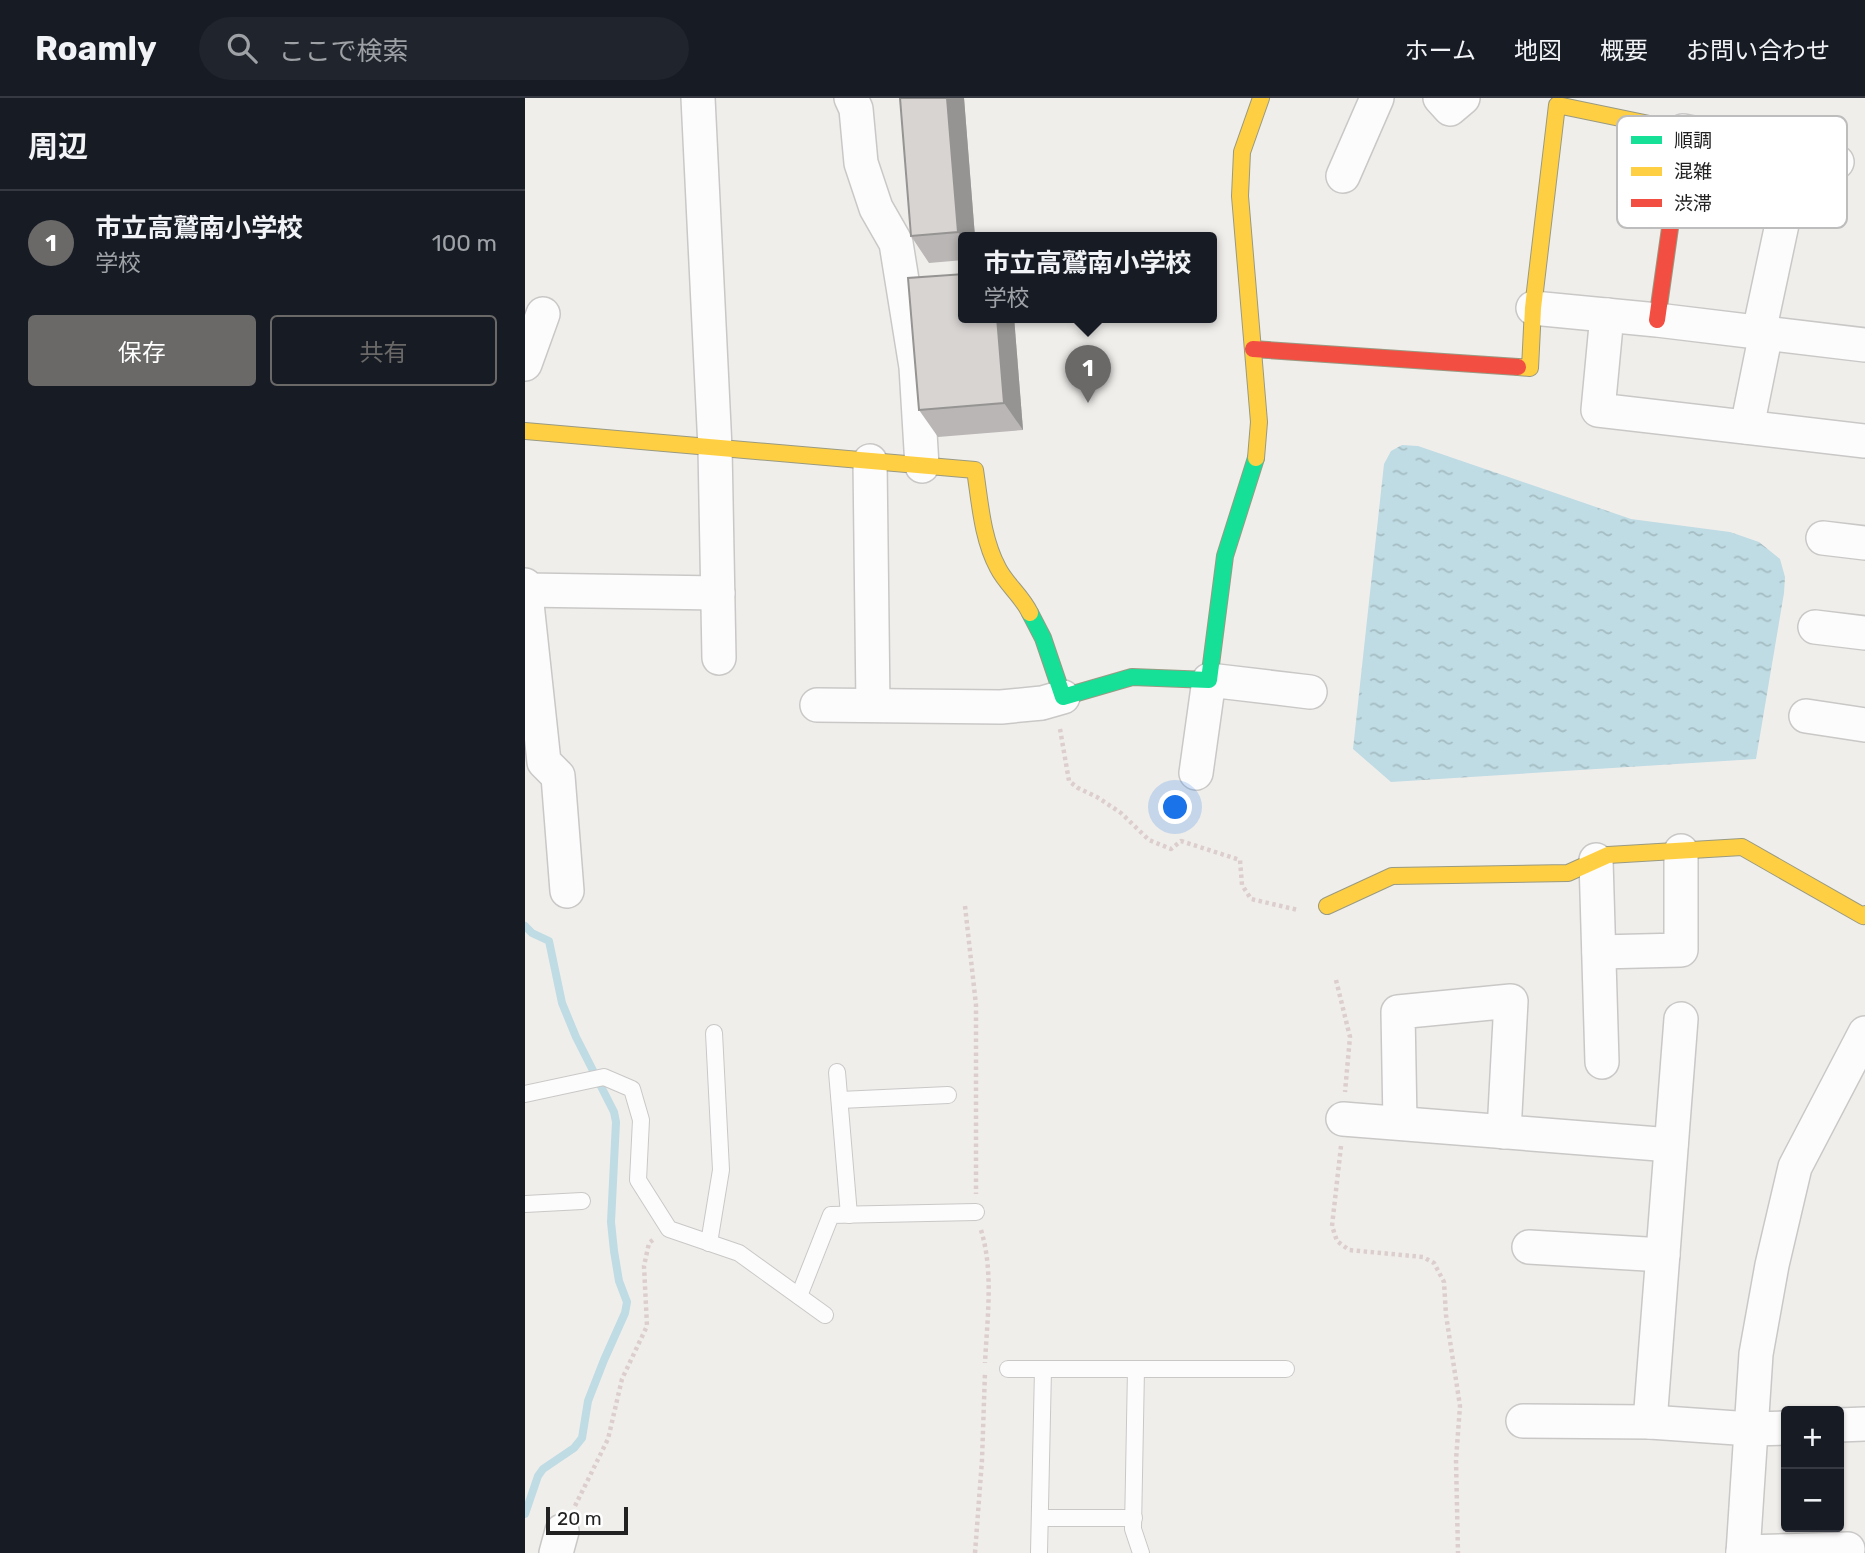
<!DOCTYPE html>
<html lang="ja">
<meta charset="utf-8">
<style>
body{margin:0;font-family:Rubik,"Noto Sans JP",sans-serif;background:#20242c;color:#f1f3f6}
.controls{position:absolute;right:21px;bottom:21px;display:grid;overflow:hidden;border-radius:7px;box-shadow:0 2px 5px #0004}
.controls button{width:63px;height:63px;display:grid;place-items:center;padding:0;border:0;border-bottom:2px solid #363941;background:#171b24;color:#f1f3f6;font:35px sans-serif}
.scale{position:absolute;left:21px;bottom:18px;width:82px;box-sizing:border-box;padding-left:7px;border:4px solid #222;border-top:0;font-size:19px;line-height:24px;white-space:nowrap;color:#222;-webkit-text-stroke:5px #fff;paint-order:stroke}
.you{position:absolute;left:651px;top:710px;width:24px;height:24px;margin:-18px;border:5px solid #fff;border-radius:50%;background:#1a73e8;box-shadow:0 0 0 10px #1a73e833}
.badge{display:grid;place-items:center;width:46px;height:46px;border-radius:50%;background:#6a6968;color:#fff;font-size:23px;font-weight:700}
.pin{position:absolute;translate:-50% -58px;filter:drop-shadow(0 2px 4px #0008)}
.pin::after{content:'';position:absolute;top:37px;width:24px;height:21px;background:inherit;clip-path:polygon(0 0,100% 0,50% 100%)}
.popup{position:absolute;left:433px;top:134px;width:259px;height:91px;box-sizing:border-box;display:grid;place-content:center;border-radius:7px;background:#171b24;filter:drop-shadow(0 2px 5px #0005);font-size:23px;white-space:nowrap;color:#9ea1a6}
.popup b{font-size:26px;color:#f1f3f6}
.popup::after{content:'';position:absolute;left:50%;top:100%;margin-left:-14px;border:14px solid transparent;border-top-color:#171b24}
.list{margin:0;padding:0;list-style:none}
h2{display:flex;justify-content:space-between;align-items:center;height:91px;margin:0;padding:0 28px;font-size:30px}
h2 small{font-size:23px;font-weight:400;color:#9ea1a6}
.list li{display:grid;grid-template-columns:46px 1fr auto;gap:21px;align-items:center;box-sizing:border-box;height:105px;padding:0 28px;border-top:2px solid #363941}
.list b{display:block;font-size:26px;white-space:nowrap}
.list p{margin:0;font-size:23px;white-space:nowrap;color:#9ea1a6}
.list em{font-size:23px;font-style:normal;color:#9ea1a6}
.actions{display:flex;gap:14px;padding:21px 28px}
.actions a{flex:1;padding:16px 0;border:2px solid #6a6968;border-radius:7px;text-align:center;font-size:24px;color:#6a6968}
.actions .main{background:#6a6968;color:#fff}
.icon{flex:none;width:38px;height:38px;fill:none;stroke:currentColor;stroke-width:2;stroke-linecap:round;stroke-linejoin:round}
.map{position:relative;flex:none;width:1340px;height:1455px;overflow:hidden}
header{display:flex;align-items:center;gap:42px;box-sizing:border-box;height:98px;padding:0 35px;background:#171b24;border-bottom:2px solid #363941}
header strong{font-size:33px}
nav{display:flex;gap:38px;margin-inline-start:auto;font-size:24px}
.search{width:490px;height:63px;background:#20242c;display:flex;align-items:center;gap:18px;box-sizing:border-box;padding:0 24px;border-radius:38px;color:#9ea1a6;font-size:26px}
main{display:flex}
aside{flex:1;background:#171b24}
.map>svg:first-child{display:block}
.water{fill:url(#water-ripples)}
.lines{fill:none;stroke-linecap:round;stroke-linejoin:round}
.stream{stroke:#bfdbe3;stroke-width:8}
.lane-casing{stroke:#c9c8c7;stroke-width:18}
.street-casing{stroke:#c9c8c7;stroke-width:36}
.fast-casing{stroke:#999a82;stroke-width:18}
.slow-casing{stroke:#999a82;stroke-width:18}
.jam-casing{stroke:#999a82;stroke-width:18}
.path{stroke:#dccecd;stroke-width:4.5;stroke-dasharray:3.5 3.5;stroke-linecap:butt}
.lane{stroke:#fdfcfc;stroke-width:16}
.street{stroke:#fdfcfc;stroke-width:33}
.fast{stroke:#16e098;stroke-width:16}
.slow{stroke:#ffcf43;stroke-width:16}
.jam{stroke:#f24e42;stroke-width:16}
.wall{fill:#b9b6b5}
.shaded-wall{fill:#969493}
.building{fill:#d7d4d2;stroke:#969493;stroke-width:2}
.key{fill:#fff;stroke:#bdbdbd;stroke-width:2}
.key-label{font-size:19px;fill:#222}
</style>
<header>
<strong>Roamly</strong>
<div class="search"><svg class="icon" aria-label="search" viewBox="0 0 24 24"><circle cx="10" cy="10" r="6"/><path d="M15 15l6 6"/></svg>ここで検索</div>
<nav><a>ホーム</a><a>地図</a><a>概要</a><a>お問い合わせ</a></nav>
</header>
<main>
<aside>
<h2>周辺<small></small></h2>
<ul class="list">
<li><span class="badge">1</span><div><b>市立高鷲南小学校</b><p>学校</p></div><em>100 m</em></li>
</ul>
<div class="actions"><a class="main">保存</a><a>共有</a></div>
</aside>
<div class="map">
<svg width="1340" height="1455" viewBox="0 0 1340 1455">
<defs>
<pattern id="water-ripples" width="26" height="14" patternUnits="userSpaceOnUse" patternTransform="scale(1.75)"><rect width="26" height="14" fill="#bfdbe3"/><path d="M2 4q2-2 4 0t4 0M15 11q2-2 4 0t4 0" fill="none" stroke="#a4bcc2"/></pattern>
</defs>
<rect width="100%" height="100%" fill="#f0eeeb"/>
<path class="water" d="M877,347L893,348L1106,421L1205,434L1234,444L1255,461L1260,479L1259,495L1231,661L866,684L828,651L859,366L866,353Z"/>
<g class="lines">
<path class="stream" d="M0,828L7,835L24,843L37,905L51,939L89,1014L91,1024L86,1124L89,1153L94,1183L102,1204L100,1215L79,1262L63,1303L57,1340L49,1350L18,1371L13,1378L0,1416"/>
<defs>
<g id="lane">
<path d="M312,974L324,1117"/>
<path d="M0,996L79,979L107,991L116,1022L113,1082L144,1131L214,1155L300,1217"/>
<path d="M315,1002L423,997"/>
<path d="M0,1106L57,1103"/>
<path d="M184,1145L196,1072L189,935"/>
<path d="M274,1198L306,1117L451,1114"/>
<path d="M483,1271H761"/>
<path d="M611,1271L608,1431L616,1455"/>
<path d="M515,1420H609"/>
<path d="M514,1455L518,1271"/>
</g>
<g id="street">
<path d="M173,0L190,350L194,560"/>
<path d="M326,0L331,11L336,65L351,110L371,145L391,269L397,368"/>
<path d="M915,0L925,11L938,0"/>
<path d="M1158,33L1312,64"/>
<path d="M818,78L852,0"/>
<path d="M1008,210L1132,222L1340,247"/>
<path d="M1082,217L1073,312L1340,343"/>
<path d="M1234,234L1272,56"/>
<path d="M0,266L18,216"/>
<path d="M1222,329L1241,235"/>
<path d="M345,363L348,607"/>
<path d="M1298,440L1340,445"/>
<path d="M0,487L19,664L33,678L42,793"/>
<path d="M1,492L193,495"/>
<path d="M1290,529L1340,535"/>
<path d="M292,607L476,609L517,605L538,599"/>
<path d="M1281,618L1340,627"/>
<path d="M671,675L684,582L785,594"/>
<path d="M1071,762L1077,964"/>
<path d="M1074,854L1156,852V753"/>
<path d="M818,1021L1146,1047"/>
<path d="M875,1025L873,914L986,903L979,1034"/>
<path d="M1004,1149L1138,1157"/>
<path d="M998,1323L1125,1324L1226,1331L1261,1330"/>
<path d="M1125,1324L1156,921"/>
<path d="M1314,1327L1340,1326"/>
<path d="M1218,1454L1323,1451"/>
<path d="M31,1455L37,1433"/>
<path d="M1218,1455L1231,1256L1247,1167L1270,1069L1340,935"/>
</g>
<path id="fast" d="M505,515L518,540L538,599L607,579L684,582L700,458L731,360"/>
<g id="slow">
<path d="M993,269L1005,270L1008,210L1032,7L1158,33L1148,109"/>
<path d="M0,333L450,372C455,404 457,440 473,470C481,486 497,498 505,515"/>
<path d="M731,360L734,324L715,98L717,54L736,0"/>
<path d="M802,808L867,778L1043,775L1083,757L1217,749L1338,818L1340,816"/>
</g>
<g id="jam">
<path d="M1132,222L1148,109"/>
<path d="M728,251L993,269"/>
</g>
</defs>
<use href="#lane" class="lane-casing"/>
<use href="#street" class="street-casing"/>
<use href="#fast" class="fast-casing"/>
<use href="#slow" class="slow-casing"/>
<use href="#jam" class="jam-casing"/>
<g class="path">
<path d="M535,631L544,683L553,690L572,699L596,715L624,742L646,751L656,743L715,762L717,787L726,801L773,812"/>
<path d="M440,808L451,907V1096"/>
<path d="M811,882L825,939L820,994"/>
<path d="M816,1048L807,1128L812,1143L824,1152L898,1159L909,1165L919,1184L921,1217L935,1308L931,1362L933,1455"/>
<path d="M456,1132C469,1174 462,1222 460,1265"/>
<path d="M50,1408L83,1341L97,1281L122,1228L119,1168L124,1145L129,1141"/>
<path d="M450,1455L457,1362L460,1274"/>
</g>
<use href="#lane" class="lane"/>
<use href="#street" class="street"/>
<use href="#fast" class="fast"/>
<use href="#slow" class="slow"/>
<use href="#jam" class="jam"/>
</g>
<g class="wall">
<path d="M375,0H439L450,139H439V162L404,165L386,138Z"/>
<path d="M439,219H489L498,332L413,339L394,312Z"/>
</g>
<g class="shaded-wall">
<path d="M422,0H439L450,139H439V143L433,134Z"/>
<path d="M472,219H489L498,332L479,305Z"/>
</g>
<g class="building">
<path d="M375,0H422L433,134L386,138Z"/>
<path d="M439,176V219H472L479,305L394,312L383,180Z"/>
</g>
<rect x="1092" y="18" width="230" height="112" rx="10" class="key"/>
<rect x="1106" y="38" width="31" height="8" fill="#16e098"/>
<rect x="1106" y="69" width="31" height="9" fill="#ffcf43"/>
<rect x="1106" y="101" width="31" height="8" fill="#f24e42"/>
<g class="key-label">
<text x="1149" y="49">順調</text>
<text x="1149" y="80">混雑</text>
<text x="1149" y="112">渋滞</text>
</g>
</svg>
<div class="controls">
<button>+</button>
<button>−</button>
</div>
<div class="scale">20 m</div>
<div class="you"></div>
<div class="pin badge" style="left:563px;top:305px">1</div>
<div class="popup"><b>市立高鷲南小学校</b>学校</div>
</div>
</main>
